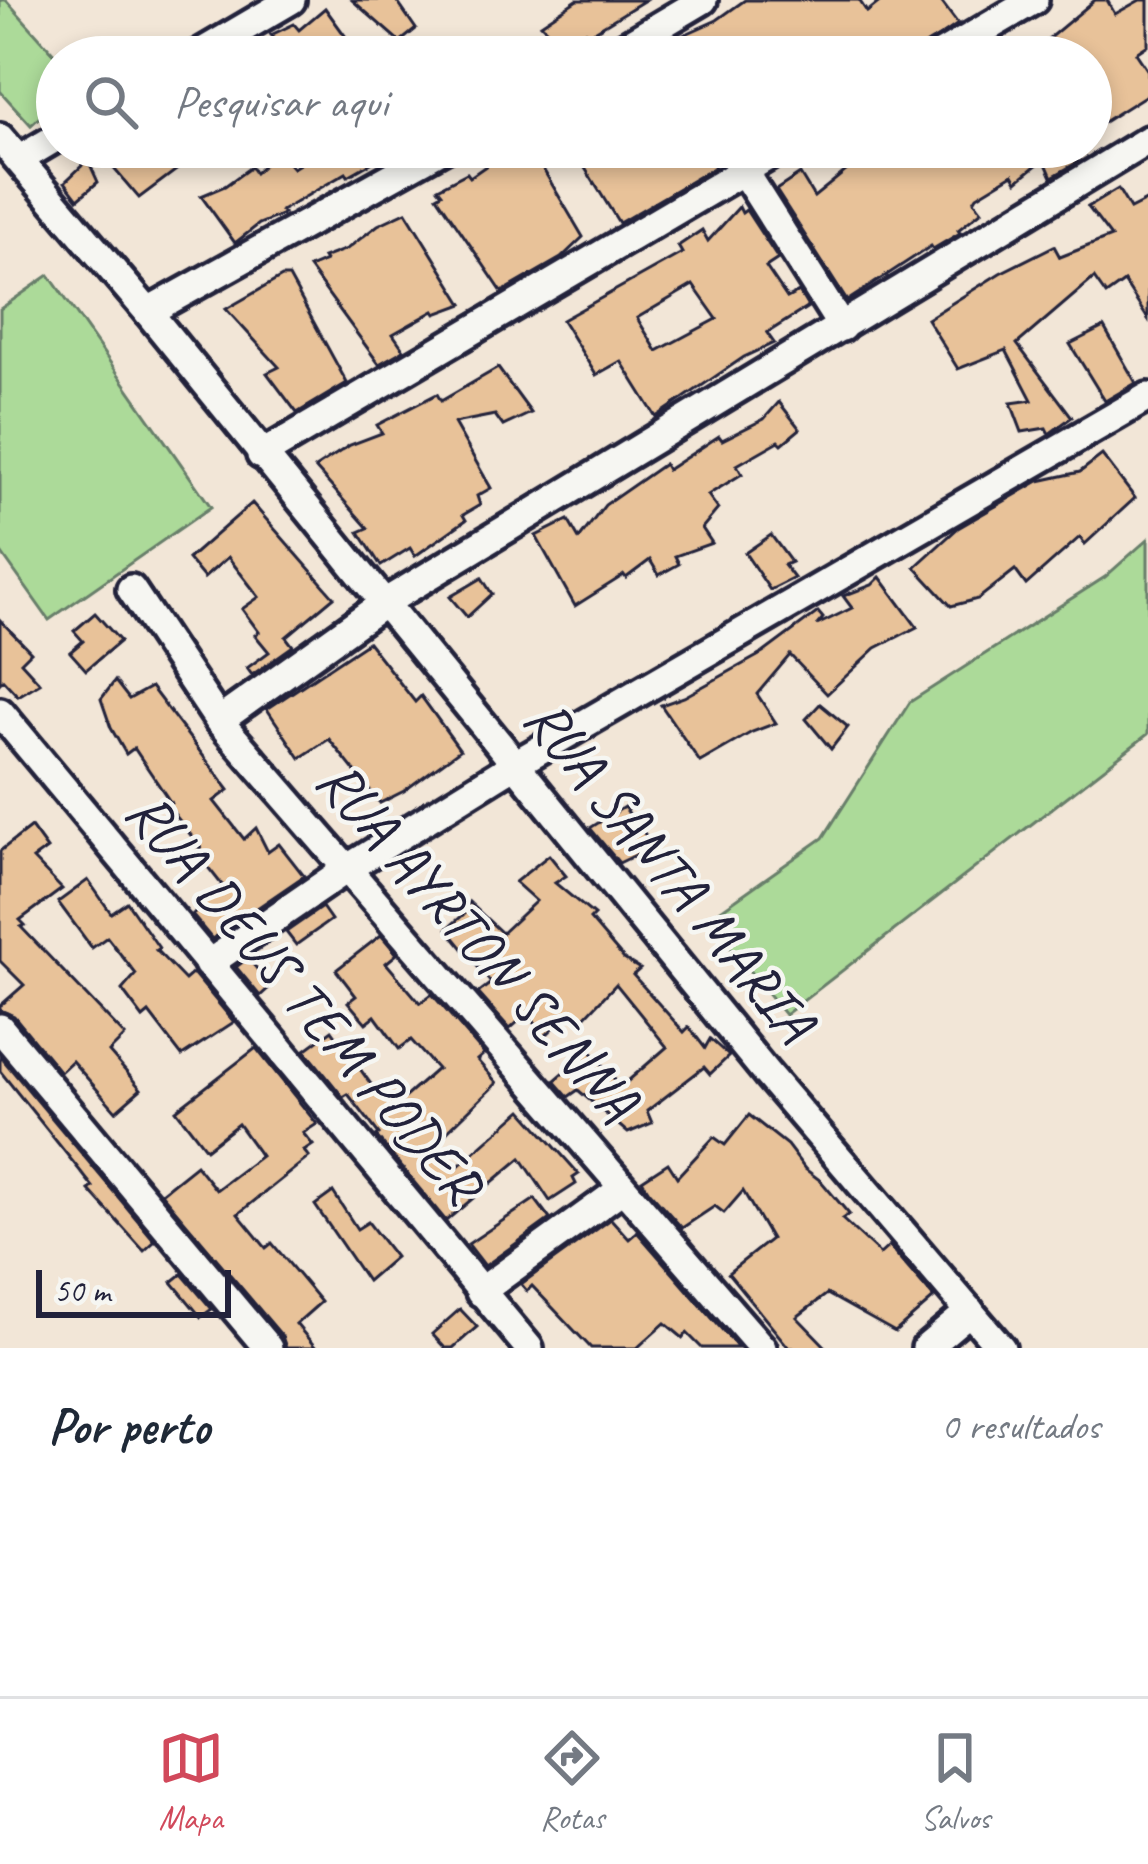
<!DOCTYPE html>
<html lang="pt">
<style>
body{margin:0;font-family:Caveat,sans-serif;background:#f2f2f3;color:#1f2937}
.scale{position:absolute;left:36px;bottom:30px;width:195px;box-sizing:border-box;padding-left:12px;border:6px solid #22223b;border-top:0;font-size:33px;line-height:42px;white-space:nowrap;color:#22223b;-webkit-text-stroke:9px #f6f6f2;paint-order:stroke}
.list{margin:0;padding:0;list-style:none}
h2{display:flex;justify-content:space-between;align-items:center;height:156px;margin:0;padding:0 48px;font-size:51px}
h2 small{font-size:39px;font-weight:400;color:#747a83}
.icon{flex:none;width:66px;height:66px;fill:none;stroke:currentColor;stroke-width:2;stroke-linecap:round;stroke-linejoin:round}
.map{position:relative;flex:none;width:1148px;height:1348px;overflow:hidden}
.search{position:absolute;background:#fff;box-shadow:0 6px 18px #0003;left:36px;right:36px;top:36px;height:132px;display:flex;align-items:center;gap:30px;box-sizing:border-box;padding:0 42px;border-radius:66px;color:#747a83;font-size:45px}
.sheet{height:348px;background:#fff}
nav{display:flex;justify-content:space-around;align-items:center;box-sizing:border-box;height:168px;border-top:3px solid #e0e1e3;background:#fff;font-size:33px;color:#747a83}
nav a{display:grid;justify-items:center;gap:6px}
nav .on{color:#d1495b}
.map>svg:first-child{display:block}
.green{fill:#acda99;stroke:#677e6a;stroke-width:3}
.building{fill:#e8c299;stroke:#22223b;stroke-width:3;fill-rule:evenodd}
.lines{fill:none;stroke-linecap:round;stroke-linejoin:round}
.minor-casing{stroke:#22223b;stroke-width:36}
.minor{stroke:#f6f6f2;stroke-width:27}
.labels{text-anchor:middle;stroke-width:9;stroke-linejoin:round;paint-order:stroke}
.street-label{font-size:60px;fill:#22223b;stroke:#f6f6f2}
</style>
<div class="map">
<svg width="1148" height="1348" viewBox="0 0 1148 1348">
<rect width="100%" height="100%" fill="#f2e6d7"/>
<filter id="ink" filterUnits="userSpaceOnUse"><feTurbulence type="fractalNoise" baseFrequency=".00833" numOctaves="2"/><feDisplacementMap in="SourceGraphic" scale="24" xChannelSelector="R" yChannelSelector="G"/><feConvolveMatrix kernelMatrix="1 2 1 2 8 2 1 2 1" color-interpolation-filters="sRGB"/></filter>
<g filter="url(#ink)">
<g class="green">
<path d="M0,0H6L57,57V101L31,125L0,91Z"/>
<path d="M49,275L211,507L49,620L0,551V309Z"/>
<path d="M1148,539V734L785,1015L708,919L823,838L910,702L1105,577Z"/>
</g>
<g class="building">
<path d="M352,0H396L416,29L400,42Z"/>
<path d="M577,0H645L588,35L585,31L564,47L541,24Z"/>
<path d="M745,0H859L867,12L882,0H940L958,24L910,57H694L677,38L717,20Z"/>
<path d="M1095,0H1107L1115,14L1140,0H1148V45L1136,53L1148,71V94L1091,130V57H1041L1053,46L1048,39Z"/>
<path d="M325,8L354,48L342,57H292L271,35L294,24L299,30Z"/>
<path d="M144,147H175L187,162L139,198L110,164Z"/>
<path d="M327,147H353L371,163L348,176L346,173L281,211L284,214L259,224L235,243L201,196L225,186L251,167L255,173L278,151L293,168Z"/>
<path d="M513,147H530L583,237L561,258L502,292L437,196L442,193L438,188L467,173L470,177Z"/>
<path d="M572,147H701L715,167L619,223Z"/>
<path d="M861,147H946L956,162L985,147H1068L1078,162L1052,177L1044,159L1017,181L1013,174L977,196L974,201L982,211L958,230L960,233L933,249L931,246L847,301L776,190L800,174L814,197L846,171L840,161Z"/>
<path d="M88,160L98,182L78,199L65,182Z"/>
<path d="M1118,189L1130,209L1148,200V319L1124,282L1106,295L1094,278L1017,344L1072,417L1049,434L1046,428L1022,432L1011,403L1032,400L1006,350L958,369L927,319L1000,273L1054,246L1060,257L1111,237L1088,207Z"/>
<path d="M739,207L742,213L746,210L778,259L766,267L787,298L799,292L808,307L767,333L774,343L744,357L656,417L621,361L596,375L562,320L682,253L678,246L702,230L708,241ZM693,285L717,319L657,351L637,318Z"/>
<path d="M406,212L463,304L436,314L434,311L393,334L404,350L379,364L309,268L325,261L323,258L347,249L378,225Z"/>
<path d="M282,277H289L347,383L297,413L267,373L279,367L226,309Z"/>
<path d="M1104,327L1136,383L1105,401L1070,344Z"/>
<path d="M498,368L531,413L503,426L495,415L454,423L491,488L477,496L480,505L463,515L466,520L435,542L415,556L410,548L381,566L359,532L368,528L315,468L350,445L382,433L377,425L437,394L441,401Z"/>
<path d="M779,402L800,429L782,444L779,441L737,465L742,474L708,495L718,509L702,528L712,543L675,556L679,564L659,575L650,560L626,578L624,575L575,606L536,536L568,520L579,539L605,505L664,464L667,470L719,436L722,440L764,419Z"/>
<path d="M1102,455L1135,498L1085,544L1080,537L1026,585L1015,570L978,599L951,606L915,567L958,528L1039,481L1080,472Z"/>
<path d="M252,503L334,597L286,637L293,646L252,675L247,668L269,652L255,635L259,632L242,609L259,597L228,557L204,578L188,559Z"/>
<path d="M771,535L791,562L784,565L794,578L770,590L745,553Z"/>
<path d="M880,577L917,627L876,648L827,694L790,655L757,694L776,723L752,732L700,762L661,705L684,697L763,653L818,612L823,618L817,625L852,608L843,596L872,585Z"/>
<path d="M482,578L492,594L467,617L450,597Z"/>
<path d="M95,613L120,641L86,670L70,652L83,641L74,631Z"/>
<path d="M0,620L31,652L21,662L40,683L18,696L3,680L0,683Z"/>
<path d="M368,642L415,702L421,696L460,750L404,791L380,803L329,739L300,758L267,709Z"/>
<path d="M115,681L129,699L151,687L229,790L214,801L244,839L256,828L268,852L279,844L304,876L212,939L192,915L222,885L196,852L201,848L168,806L171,803L134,748L126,754L111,728L101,699Z"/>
<path d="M820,704L848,727L831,749L806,719Z"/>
<path d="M624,807L654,846L619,863L590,828Z"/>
<path d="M31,827L47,849L33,859L62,889L20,920L25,925L21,927L125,1036L109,1052L141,1089L116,1111L72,1061L60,1072L14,1016L0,1010V1006L24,985L0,961V851Z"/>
<path d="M549,855L566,876L555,883L594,915L590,919L624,959L640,969L633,975L684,1032L689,1027L705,1048L710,1039L729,1056L710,1074L704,1067L647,1111L652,1123L628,1133L578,1090L568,1097L554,1081L590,1050L621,1087L667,1047L616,984L583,1019L572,1010L543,1038L529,1012L510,1029L478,993L491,983L447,929L464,914L469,902L502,933L536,901L515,882Z"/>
<path d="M88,880L111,913L127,902L159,948L156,950L185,980L193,973L234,1022L182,1056L149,1013L143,1018L122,990L136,974L107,937L92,948L58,902Z"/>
<path d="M322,907L331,920L296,945L286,932Z"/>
<path d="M381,935L397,954L386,963L420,1003L432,994L484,1054L477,1060L497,1083L432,1146L454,1170L522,1110L579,1174L573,1178L576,1184L550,1201L521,1158L446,1221L376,1136L379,1134L348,1094L343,1097L305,1050L332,1030L378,1094L393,1083L404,1098L437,1069L411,1040L399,1049L375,1016L366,1023L348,1002L356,996L336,970Z"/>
<path d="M248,958L271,986L260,996L236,967Z"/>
<path d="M256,1048L317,1124L303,1133L313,1145L304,1151L309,1157L238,1214L266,1248L272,1243L321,1302L296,1324L316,1348H286L282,1336L161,1193L196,1165L216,1190L261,1156L238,1124L206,1149L176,1110Z"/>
<path d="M0,1056L155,1241L144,1251L89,1190L93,1187L0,1071Z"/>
<path d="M749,1115L787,1145L805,1169L821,1181L849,1214L842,1219L880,1254L889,1246L934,1298L895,1332L827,1294L797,1317L827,1348H789L728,1273L771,1239L743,1191L724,1213L715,1206L682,1228L649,1191L642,1180L668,1163L677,1177L714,1137L725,1145Z"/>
<path d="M333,1192L357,1229L368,1222L395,1257L367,1281L315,1205Z"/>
<path d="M535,1199L550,1219L485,1266L468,1244Z"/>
<path d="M611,1219L629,1239L637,1232L738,1348H702L687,1333L683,1338L665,1323L637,1348H591L532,1286L527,1291L521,1284Z"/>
<path d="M182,1274L212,1309L201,1317L172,1282Z"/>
<path d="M460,1309L477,1327L453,1348H445L432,1334Z"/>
</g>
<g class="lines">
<defs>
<g id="minor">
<path d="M194,57L291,0"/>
<path d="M607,57L703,0"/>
<path d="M937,57L1034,0"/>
<path d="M0,138L148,312L767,1074L1001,1348"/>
<path d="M728,147L842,327"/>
<path d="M20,159L57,137"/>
<path d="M148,312L445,147"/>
<path d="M261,455L784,147"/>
<path d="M131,589L219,721L762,1348"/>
<path d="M0,712L529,1348"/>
<path d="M219,721L384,603L1148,140"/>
<path d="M208,964L348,868L517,763L1148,397"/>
<path d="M0,1028L268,1348"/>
<path d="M480,1292L622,1189"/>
<path d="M926,1348L970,1311"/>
</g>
</defs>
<use href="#minor" class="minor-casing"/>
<use href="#minor" class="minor"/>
</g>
</g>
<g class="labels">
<g class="street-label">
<text transform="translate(671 869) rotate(51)" y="21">RUA SANTA MARIA</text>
<text transform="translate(479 939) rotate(49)" y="21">RUA AYRTON SENNA</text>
<text transform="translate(305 996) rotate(50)" y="21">RUA DEUS TEM PODER</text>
</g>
</g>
</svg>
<div class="scale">50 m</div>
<div class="search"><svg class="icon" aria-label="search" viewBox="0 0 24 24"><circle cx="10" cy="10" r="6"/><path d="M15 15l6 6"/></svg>Pesquisar aqui</div>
</div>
<section class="sheet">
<h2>Por perto<small>0 resultados</small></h2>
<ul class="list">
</ul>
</section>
<nav>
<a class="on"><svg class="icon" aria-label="map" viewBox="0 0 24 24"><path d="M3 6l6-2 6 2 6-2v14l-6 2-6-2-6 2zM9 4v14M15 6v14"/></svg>Mapa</a>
<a><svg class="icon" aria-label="directions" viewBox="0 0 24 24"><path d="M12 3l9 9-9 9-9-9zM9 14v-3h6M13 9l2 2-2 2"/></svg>Rotas</a>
<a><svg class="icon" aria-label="saved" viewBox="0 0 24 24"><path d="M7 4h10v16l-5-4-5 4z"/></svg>Salvos</a>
</nav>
